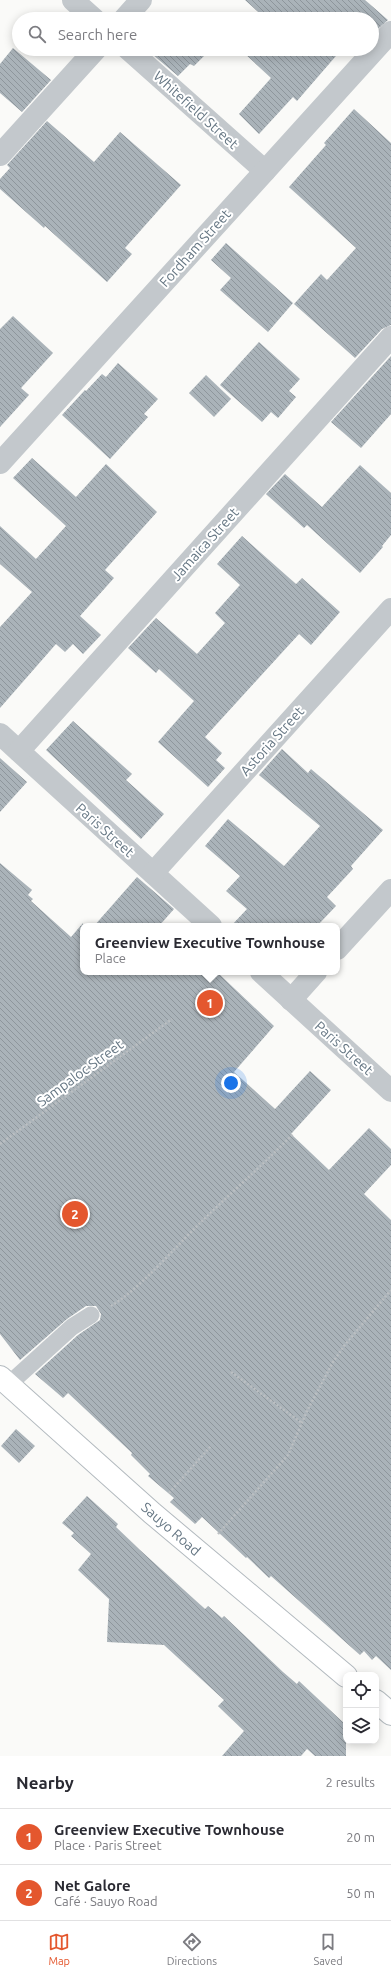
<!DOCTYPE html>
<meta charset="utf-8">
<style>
body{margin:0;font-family:Ubuntu,sans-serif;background:#f2f2f3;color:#2b2b33}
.controls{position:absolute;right:12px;bottom:12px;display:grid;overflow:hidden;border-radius:8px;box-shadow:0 2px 10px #0003}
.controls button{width:36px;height:36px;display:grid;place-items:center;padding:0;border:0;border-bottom:1px solid #e1e1e2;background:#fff;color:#2b2b33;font:20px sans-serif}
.you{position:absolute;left:231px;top:1083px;width:14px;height:14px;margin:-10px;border:3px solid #fff;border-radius:50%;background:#1a73e8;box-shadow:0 0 0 6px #1a73e833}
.badge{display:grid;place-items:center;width:26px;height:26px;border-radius:50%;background:#e4572e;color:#fff;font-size:13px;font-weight:700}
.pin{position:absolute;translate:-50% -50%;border:2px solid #fff;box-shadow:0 1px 4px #0006}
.popup{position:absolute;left:80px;top:923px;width:260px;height:52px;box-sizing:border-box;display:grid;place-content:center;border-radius:8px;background:#fff;filter:drop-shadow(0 1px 3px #0005);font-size:13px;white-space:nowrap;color:#7c7c81}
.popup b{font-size:15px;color:#2b2b33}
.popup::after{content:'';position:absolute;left:50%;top:100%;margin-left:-8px;border:8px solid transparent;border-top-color:#fff}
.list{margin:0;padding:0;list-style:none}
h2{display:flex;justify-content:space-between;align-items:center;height:52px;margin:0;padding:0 16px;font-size:17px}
h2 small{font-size:13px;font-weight:400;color:#7c7c81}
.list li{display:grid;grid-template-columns:26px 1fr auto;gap:12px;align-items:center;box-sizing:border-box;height:56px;padding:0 16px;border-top:1px solid #e1e1e2}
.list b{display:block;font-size:15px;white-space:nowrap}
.list p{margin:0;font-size:13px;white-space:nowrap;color:#7c7c81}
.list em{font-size:13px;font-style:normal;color:#7c7c81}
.icon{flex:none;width:22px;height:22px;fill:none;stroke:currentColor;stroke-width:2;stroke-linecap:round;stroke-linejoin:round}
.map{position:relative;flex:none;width:391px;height:1756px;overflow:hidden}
.search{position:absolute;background:#fff;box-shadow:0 2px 10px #0003;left:12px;right:12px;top:12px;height:44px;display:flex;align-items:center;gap:10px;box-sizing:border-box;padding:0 14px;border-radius:22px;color:#7c7c81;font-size:15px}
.sheet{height:164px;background:#fff}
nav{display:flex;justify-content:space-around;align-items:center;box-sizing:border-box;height:56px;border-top:1px solid #e1e1e2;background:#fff;font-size:11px;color:#7c7c81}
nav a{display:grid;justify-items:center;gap:2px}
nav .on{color:#e4572e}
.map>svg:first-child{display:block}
.building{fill:url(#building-back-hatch)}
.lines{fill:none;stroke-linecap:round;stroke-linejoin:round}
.secondary-casing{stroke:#b3babf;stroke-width:24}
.path{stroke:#bbbfc2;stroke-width:2.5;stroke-dasharray:2 2;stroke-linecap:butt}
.service{stroke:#c3c8cc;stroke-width:17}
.minor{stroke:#c3c8cc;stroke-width:22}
.secondary{stroke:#fff;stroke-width:22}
.labels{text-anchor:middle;stroke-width:4;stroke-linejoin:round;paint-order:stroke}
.street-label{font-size:14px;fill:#657683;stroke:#fff}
</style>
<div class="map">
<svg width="391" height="1756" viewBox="0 0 391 1756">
<defs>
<pattern id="building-back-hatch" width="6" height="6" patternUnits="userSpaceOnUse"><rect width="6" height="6" fill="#aab3b9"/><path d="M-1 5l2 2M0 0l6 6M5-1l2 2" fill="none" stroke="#8e969c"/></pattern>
</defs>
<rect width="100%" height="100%" fill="#fafaf8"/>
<g class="building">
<path d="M245,0H365L388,20L372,34V19H266Z"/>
<path d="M13,48L51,80L22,112L0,93V64Z"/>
<path d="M157,49H211L194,66L190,64L178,76L152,54Z"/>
<path d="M248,49H342L297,101L293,97L259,134L239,114L271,78L244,53Z"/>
<path d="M354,109L391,143V325L382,329L355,358L294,304L321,274L327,280L356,248L289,187L326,145L324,143Z"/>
<path d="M47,121L94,162L120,132L181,185L125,248L132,254L107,282L45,226L44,228L0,189V179L10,168L7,165Z"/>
<path d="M226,243L293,303L268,332L220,290L231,278L211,260Z"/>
<path d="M13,316L53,353L21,388L29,395L0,427V329Z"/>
<path d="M259,342L300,379L289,391L296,397L278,418L271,412L262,422L220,385Z"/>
<path d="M391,356V414L361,448L331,422Z"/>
<path d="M118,363L158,399L144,414L148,417L110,459L62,415L85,390L86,391L102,374L106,377Z"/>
<path d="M206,375L231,399L214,417L189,393Z"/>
<path d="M32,458L76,497L106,464L157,512L105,570L114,578L80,616L101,635L83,654L73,644L65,652L56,644L0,708V627L32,592L0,564V526L36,559L66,526L13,478Z"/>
<path d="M360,465L391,493V535L382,546L383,547L360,573L307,525L304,528L266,494L285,474L322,507Z"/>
<path d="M242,536L296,584L302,578L340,612L311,645L299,634L205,737L222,753L216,760L225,768L208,787L158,742L194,701L159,669L156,673L128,648L156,618L197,654L225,623L215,613L240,585L217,564Z"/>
<path d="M73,721L132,774L126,780L164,814L141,839L46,750Z"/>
<path d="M282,749L308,773L311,769L383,830L351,866L353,869L327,897L336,906L317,926H231L247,909L226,891L240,876L205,846L228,819L284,866L320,826L259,775Z"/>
<path d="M0,758L27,782L0,812Z"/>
<path d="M0,863L32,890L28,895L33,899L31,901L71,937L83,923V972H217L274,1026L234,1072L275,1109L310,1071L331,1090L291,1134L329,1170L369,1128L391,1149V1165L364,1194L391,1220V1670L376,1656L372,1660L364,1651L360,1655L271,1576L269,1578L247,1557L246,1558L202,1517L195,1524L170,1502L174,1498L148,1476L150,1474L131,1455L132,1453L68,1393L63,1398L35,1374L78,1335L100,1320L101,1314L96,1306H86L67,1319L20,1360L0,1334Z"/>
<path d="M137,877L174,909L159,926H94Z"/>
<path d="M16,1429L35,1446L19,1463L1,1446Z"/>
<path d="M87,1496L118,1524L116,1527L140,1550L205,1609L208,1606L222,1618L224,1616L283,1672L297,1684L299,1681L346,1725V1756H315L307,1749L301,1756H222L244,1731L218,1706L224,1700L164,1645L107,1642L109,1599L78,1570L91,1554L71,1536L74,1533L62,1523Z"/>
</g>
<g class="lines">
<defs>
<g id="secondary">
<path d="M0,1377L152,1513L346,1676"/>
<path d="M376,1701L391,1714"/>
</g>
</defs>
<use href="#secondary" class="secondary-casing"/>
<g class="path">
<path d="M0,1144L172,1019"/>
<path d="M111,1306C138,1290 171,1252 194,1229C226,1197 261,1167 293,1134"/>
<path d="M231,1372L302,1423"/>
<path d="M169,1493L211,1446"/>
<path d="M218,1534L288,1455L307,1411L333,1362L344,1346L391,1290"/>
</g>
<path class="service" d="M8,1385L72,1327L91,1315"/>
<g class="minor">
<path d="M73,0L94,19"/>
<path d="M124,19L141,0"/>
<path d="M128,49L265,171"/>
<path d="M0,155L96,49"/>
<path d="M0,463L391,32"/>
<path d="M0,734L211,926"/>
<path d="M19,751L391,337"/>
<path d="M153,873L391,609"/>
<path d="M337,949L391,890"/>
<path d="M261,972L391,1091"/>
<path d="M291,1000L316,972"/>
</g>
<use href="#secondary" class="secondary"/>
</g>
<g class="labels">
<g class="street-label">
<text transform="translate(196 110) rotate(42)" y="5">Whitefield Street</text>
<text transform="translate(195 248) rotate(-48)" y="5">Fordham Street</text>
<text transform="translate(205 544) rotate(-48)" y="5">Jamaica Street</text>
<text transform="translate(272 741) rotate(-48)" y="5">Astoria Street</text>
<text transform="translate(105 830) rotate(42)" y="5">Paris Street</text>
<text transform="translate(344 1048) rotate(42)" y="5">Paris Street</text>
<text transform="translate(80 1073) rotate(-36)" y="5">Sampaloc Street</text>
<text transform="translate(171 1529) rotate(41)" y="5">Sauyo Road</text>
</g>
</g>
</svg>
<div class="controls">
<button><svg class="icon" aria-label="locate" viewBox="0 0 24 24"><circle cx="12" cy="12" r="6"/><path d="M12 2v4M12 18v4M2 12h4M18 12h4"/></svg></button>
<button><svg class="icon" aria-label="layers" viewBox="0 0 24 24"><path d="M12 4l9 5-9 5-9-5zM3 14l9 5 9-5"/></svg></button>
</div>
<div class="you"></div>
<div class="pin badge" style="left:210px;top:1003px">1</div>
<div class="popup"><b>Greenview Executive Townhouse</b>Place</div>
<div class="pin badge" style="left:75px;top:1214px">2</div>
<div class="search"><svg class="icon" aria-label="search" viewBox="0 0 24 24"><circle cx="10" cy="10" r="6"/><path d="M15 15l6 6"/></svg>Search here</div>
</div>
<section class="sheet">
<h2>Nearby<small>2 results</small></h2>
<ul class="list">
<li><span class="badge">1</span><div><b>Greenview Executive Townhouse</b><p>Place · Paris Street</p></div><em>20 m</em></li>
<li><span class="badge">2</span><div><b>Net Galore</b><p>Café · Sauyo Road</p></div><em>50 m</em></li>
</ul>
</section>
<nav>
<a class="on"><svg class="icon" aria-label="map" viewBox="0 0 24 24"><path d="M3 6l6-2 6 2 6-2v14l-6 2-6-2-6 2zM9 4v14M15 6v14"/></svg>Map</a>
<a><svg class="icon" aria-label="directions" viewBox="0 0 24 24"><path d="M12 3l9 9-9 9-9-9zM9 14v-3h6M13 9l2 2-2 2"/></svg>Directions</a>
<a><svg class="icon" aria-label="saved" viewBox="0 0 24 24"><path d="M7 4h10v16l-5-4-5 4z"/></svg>Saved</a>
</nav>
